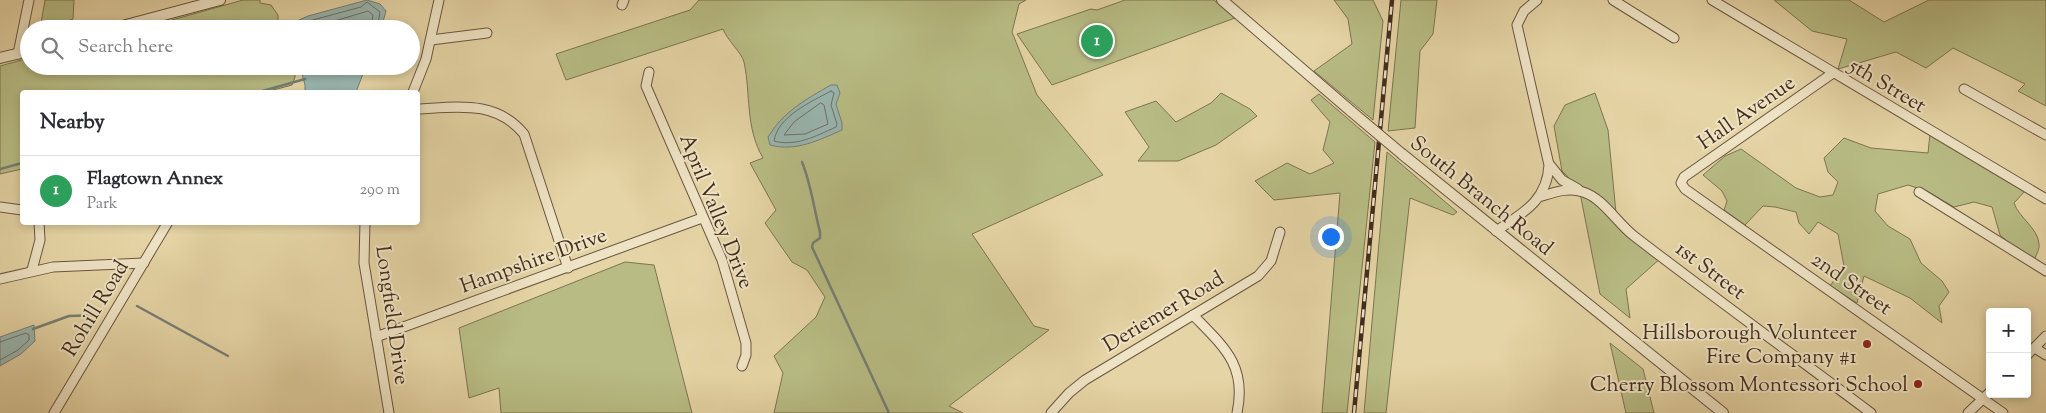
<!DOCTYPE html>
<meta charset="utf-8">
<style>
body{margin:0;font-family:"Sorts Mill Goudy",serif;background:#f7f7f7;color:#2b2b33}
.controls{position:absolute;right:15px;bottom:15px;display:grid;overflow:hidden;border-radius:5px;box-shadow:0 2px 8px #0003}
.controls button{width:45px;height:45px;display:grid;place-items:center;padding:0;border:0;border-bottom:1px solid #e1e1e2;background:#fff;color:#2b2b33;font:25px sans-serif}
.you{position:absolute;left:1330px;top:236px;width:18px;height:18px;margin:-12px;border:4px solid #fff;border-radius:50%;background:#1a73e8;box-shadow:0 0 0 8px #1a73e833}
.badge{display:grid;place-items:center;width:32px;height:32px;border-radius:50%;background:#2563eb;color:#fff;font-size:16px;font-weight:700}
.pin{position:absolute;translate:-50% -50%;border:2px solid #fff;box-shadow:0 1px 5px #0006}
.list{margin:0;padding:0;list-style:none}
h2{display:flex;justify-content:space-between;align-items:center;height:65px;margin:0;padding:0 20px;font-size:21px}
h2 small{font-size:16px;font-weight:400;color:#7c7c81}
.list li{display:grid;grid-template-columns:32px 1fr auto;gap:15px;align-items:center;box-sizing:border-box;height:70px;padding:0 20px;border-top:1px solid #e1e1e2}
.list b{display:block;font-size:19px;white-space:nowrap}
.list p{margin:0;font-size:16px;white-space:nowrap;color:#7c7c81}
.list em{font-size:16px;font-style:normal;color:#7c7c81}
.icon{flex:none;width:28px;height:28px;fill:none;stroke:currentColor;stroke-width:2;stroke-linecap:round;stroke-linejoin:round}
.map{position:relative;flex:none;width:2046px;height:413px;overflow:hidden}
.search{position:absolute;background:#fff;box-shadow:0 2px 8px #0003;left:20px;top:20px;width:400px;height:55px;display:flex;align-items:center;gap:12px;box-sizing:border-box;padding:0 18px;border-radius:28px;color:#7c7c81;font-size:19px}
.panel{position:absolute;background:#fff;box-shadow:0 2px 8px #0003;left:20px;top:90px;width:400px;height:135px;border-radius:5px}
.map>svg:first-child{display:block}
.green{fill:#b8bc84;stroke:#7d7451}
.water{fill:#99b6b0;stroke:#767f76}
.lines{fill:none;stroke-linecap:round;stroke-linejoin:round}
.shore{stroke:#6e7167;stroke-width:1}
.stream{stroke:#767f76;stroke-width:2.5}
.minor-casing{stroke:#6b5640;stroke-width:11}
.tertiary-casing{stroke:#6b5640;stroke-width:12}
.minor{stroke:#eee3c4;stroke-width:9}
.tertiary{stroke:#eee3c4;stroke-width:10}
.rail-casing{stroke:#422c1e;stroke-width:4.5}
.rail{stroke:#eee3c4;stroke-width:2.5;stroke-dasharray:8;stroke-linecap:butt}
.tertiary-bridge-casing{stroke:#6b5640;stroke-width:12;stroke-linecap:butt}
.tertiary-bridge{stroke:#eee3c4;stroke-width:10}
.poi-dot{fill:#8f2418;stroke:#eee3c4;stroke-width:2}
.labels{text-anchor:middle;stroke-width:4;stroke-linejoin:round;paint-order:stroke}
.street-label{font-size:21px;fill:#422c1e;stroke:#eee3c4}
.poi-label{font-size:21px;fill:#422c1e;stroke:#eee3c4;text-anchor:end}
</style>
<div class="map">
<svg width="2046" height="413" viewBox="0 0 2046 413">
<rect width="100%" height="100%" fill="#e5d4a5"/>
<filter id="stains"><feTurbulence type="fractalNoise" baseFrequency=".004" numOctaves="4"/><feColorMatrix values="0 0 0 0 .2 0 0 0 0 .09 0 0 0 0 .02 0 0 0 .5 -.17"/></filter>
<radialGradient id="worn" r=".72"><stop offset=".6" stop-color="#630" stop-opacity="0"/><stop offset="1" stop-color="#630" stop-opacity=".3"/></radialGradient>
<g class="green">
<path d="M45,0H74L73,19L48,29H40Z"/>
<path d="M243,0H260V3L271,5L278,15V29H140Z"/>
<path d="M699,0H1026L1019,4L1012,32L1037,95L1103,175L972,234L1034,326L1049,330L949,406L963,413H774L783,373L774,356L816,317L825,297L807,270L792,262L765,223L776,210L750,163L763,158C745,127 751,95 744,62C742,53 727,40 723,29L566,80L556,54L690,10Z"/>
<path d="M1125,0H1214L1235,18L1052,85L1017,34L1091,9L1097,10Z"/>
<path d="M1334,0H1373L1383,21L1373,120L1314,71L1352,44L1348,19Z"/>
<path d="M1401,0H1437L1433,34L1420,51L1415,128L1388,131Z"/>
<path d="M1774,0H1849L1884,22L1929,0H2044L2046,1V106L2018,91L2025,84L1953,48L1926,68L1896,52L1838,69L1847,39L1812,31Z"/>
<path d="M29,58V66H294L295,77L292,85L266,92H22V169L0,174V66Z"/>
<path d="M1221,93L1250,109L1257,116L1216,145L1178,161H1138L1149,147L1125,112L1156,101L1176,122L1211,103Z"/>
<path d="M1595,93L1608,130L1617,223L1662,257L1626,289L1630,318L1600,294L1579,188L1562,171L1554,126L1565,105Z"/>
<path d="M1319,94L1375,142L1347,413H1322L1340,193L1274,200L1255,181L1287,163L1310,174L1334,163L1323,150L1330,122L1311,100Z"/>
<path d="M1930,134L2025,191L2014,203C2019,218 2038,228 2039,244C2040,248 2036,255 2035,259L2013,246L2000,235L1992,207L1974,202L1954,207L1927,191L1908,185L1878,194L1875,211L1888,226L1910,239L1921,263L1942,281L1949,292L1939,306L1942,323L1910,298L1864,276L1857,303L1830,286L1844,266L1838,234L1818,222L1809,234L1799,223L1796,212L1775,207L1763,206L1745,225L1724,210L1727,201L1722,191L1703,175L1725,156L1741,149L1796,188L1820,197L1833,195L1838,182L1828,172L1824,158L1844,138L1871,148L1928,153Z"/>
<path d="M1387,152L1457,212L1453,215L1410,198L1386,413H1364Z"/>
<path d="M625,262L654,265L692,413H501L499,388L469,398L459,328Z"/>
<path d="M1610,343L1643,369L1654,413H1626Z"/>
</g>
<g class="water">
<path d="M367,0L380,4L386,11L381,29H296L297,21L308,16Z"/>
<path d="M300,66H366L356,92H305V85Z"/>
<path d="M831,85H837L840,93L836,104L842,123V130C819,140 796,152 770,145L768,137C783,112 806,99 831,85Z"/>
<path d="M34,325L35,341L21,354L0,366V337Z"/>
</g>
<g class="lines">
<g class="shore">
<path d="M301,29L302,24L309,21L361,7L367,2L380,12L377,29"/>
<path d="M308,29L368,11L373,15L371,29"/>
<path d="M831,91L834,93L831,105L837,124L836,127C816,136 796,147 774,141C778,116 811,102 831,91Z"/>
<path d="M821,103L824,105L828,124L805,134L784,135L794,122Z"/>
<path d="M0,342L26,333L29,335V340L18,350L0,360"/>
</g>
<g class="stream">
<path d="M259,92L305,79"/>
<path d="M802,162C811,184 814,209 820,232V238L813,243L812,247L889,413"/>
<path d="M0,169L22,163"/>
<path d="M137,306L228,356"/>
<path d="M33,329L69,316L97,315"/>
</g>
<defs>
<g id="minor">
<path d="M1613,0L1674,38"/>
<path d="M1712,0L2046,199"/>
<path d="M622,5L624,0"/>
<path d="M431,40L487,33"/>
<path d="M18,54L29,0"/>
<path d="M649,72L646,86L722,260L746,343V355L742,366"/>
<path d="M1833,73L1684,177L1681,183L1685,189L2003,413"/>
<path d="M1964,89L2046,135"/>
<path d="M413,92L426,59L439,0"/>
<path d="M418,109C458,107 496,100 524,134L568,268"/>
<path d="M1550,165L1562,180L1578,189"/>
<path d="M1919,192L2046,271"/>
<path d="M1542,196C1555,192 1569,187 1583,192C1603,198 1617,223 1634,236C1712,296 1792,354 1871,413"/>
<path d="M0,207L22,210"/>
<path d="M365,222L364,263L389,413"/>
<path d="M1496,231C1523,213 1547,201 1549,165L1517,25L1524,11L1537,0"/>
<path d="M32,270L40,240L39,222"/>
<path d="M0,279L53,267L144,263"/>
<path d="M1193,315C1224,347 1247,365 1237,413"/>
<path d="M376,337L702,218"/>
<path d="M2035,348L2046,355"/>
<path d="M2027,355L2046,336"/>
<path d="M54,413L168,222"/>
<path d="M1051,413L1069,393L1085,380L1258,276L1271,261L1280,232"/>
<path d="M1968,413L1990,392"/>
</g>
<g id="tertiary">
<path d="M1222,0L1352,112"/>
<path d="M111,29L220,0"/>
<path d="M0,58L29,51"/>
<path d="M1402,154L1723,413"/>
</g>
</defs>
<use href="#minor" class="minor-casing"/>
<use href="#tertiary" class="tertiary-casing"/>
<use href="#minor" class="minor"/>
<use href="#tertiary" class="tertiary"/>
<defs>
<path id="rail" d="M1354,413L1392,0"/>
</defs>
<use href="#rail" class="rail-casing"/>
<use href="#rail" class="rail"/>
<defs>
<path id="tertiary-bridge" d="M1352,112L1402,154"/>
</defs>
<use href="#tertiary-bridge" class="tertiary-bridge-casing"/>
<use href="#tertiary-bridge" class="tertiary-bridge"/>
</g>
<g class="poi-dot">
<circle cx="1867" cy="344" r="5"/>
<circle cx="1918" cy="384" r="5"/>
</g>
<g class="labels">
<g class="street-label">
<text transform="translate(1888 85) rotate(31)" y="7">5th Street</text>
<text transform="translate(1746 112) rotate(-35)" y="7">Hall Avenue</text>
<text transform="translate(1482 195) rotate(39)" y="7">South Branch Road</text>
<text transform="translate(717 211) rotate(68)" y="7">April Valley Drive</text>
<text transform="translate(533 260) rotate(-20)" y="7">Hampshire Drive</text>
<text transform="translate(1711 270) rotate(37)" y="7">1st Street</text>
<text transform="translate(1852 283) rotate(35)" y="7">2nd Street</text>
<text transform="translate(95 308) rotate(-59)" y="7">Rohill Road</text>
<text transform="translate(1163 311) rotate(-31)" y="7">Deriemer Road</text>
<text transform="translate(393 315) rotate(82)" y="7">Longfield Drive</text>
</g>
<g class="poi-label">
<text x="1857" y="339">Hillsborough Volunteer<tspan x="1857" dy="24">Fire Company #1</tspan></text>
<text x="1908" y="391">Cherry Blossom Montessori School</text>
</g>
</g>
<rect width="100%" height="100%" filter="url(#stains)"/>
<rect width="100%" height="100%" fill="url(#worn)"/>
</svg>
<div class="controls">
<button>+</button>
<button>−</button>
</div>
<div class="you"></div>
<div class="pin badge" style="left:1097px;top:41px;background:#2e9e5b">1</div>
<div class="search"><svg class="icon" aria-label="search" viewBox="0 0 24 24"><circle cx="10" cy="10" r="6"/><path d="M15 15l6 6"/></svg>Search here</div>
<section class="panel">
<h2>Nearby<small></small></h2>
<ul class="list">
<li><span class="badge" style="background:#2e9e5b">1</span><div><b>Flagtown Annex</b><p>Park</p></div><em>290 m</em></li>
</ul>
</section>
</div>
